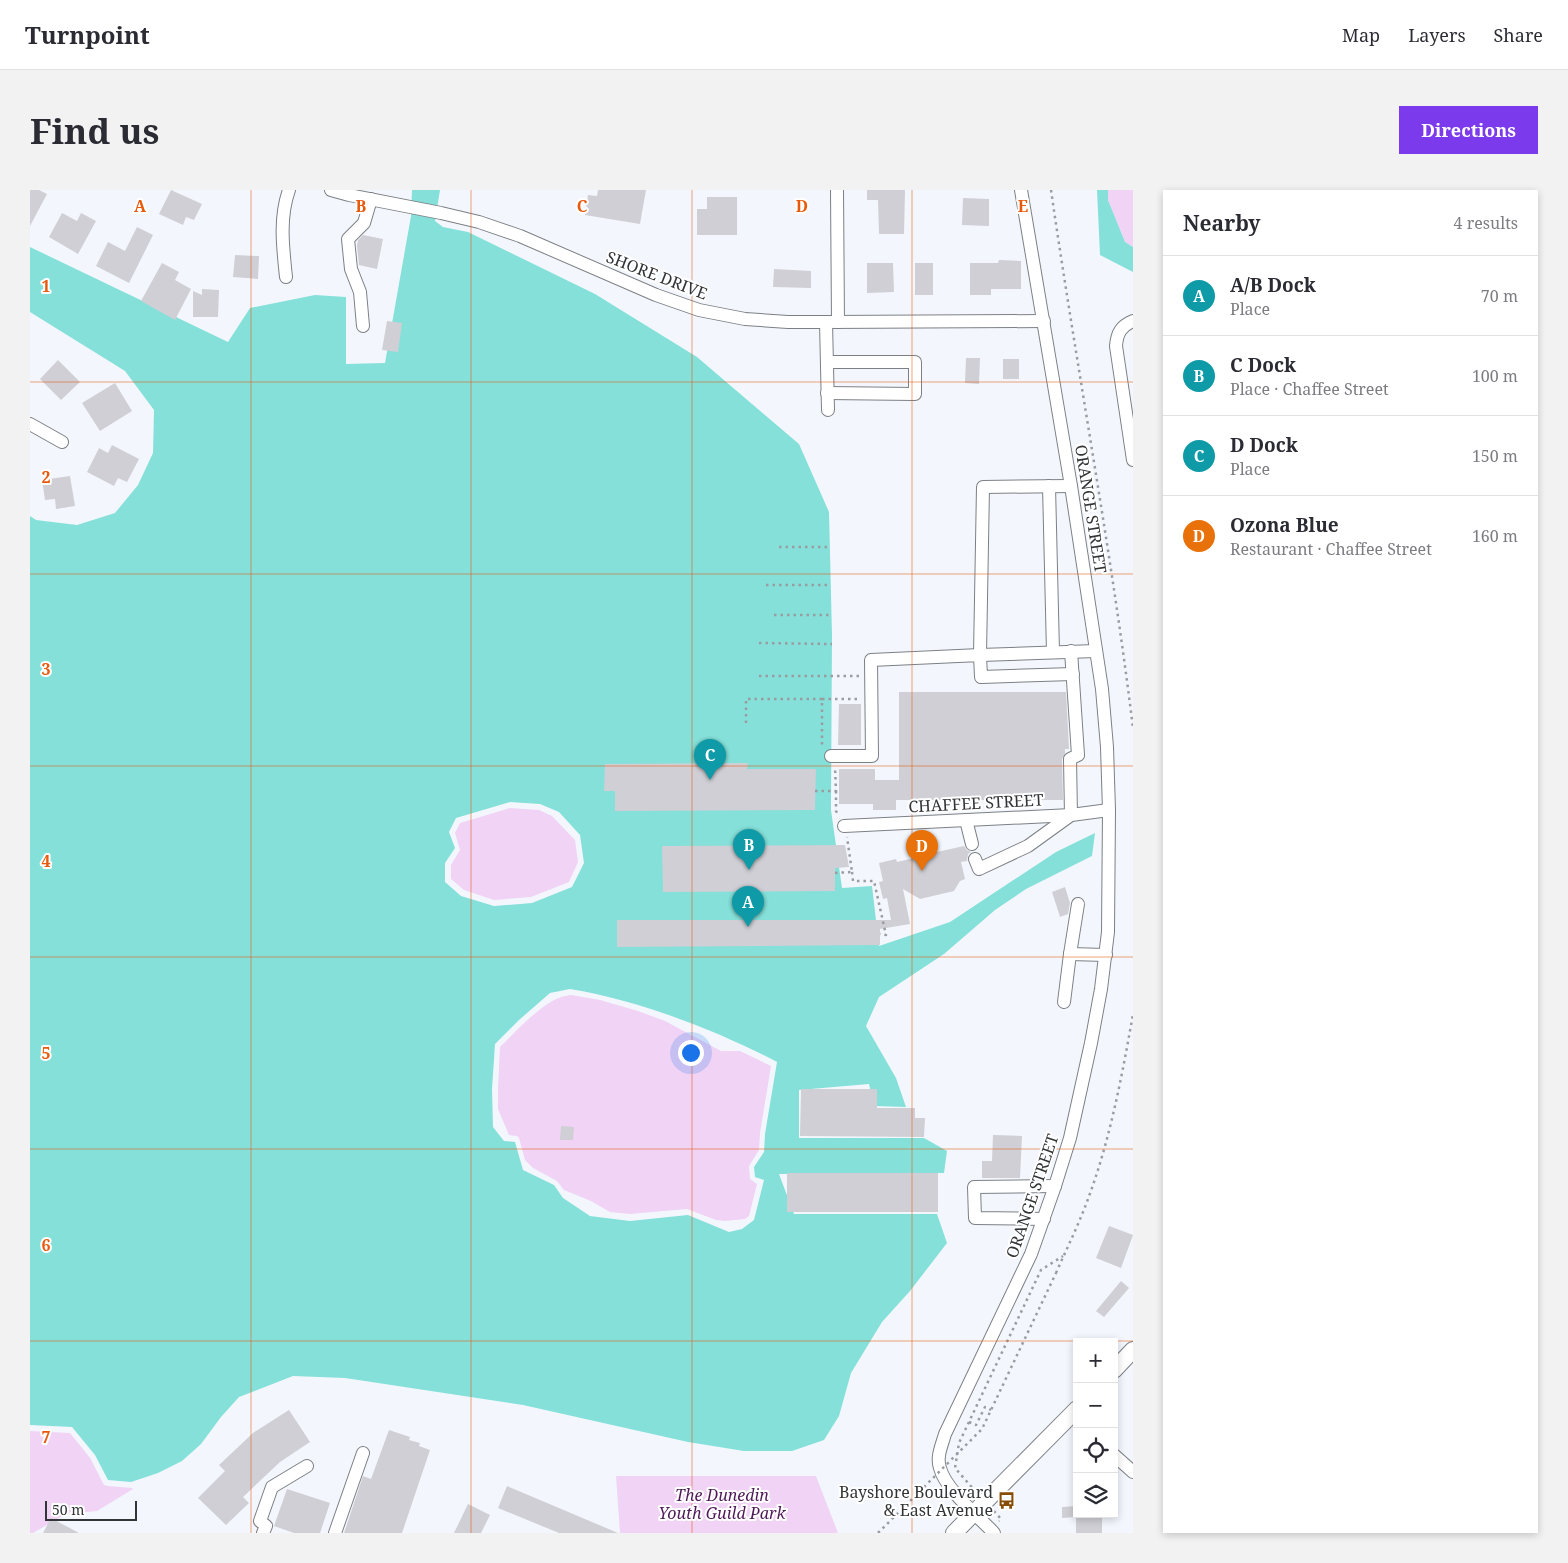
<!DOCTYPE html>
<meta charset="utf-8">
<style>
body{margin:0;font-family:"Noto Serif",serif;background:#f2f2f3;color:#2b2b33}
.controls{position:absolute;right:15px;bottom:15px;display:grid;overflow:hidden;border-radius:0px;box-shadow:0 2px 8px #0003}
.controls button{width:45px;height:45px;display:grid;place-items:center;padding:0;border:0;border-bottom:1px solid #e1e1e2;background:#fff;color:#2b2b33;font:25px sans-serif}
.scale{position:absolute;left:15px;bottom:12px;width:92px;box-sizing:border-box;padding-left:5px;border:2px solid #323436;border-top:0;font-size:14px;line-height:18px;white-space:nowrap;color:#323436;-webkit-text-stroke:4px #fff;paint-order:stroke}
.you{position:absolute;left:660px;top:862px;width:18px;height:18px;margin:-12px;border:4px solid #fff;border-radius:50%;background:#1a73e8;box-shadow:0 0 0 8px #1a73e833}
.badge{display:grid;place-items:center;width:32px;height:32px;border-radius:50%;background:#7c3aed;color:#fff;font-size:16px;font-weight:700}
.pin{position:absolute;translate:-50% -41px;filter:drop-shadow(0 1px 2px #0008)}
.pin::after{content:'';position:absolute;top:26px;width:18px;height:15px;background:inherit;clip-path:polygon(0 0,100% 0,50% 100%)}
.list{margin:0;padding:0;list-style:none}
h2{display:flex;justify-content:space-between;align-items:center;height:65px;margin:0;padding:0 20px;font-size:21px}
h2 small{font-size:16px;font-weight:400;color:#7c7c81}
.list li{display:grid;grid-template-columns:32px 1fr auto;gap:15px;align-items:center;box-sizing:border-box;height:80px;padding:0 20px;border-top:1px solid #e1e1e2}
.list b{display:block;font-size:19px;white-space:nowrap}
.list p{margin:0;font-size:16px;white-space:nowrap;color:#7c7c81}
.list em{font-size:16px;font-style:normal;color:#7c7c81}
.icon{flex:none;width:28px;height:28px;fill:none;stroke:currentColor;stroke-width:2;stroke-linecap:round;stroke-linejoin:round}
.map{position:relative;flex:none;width:1103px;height:1343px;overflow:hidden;border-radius:0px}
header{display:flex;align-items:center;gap:30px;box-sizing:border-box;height:70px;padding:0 25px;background:#fff;border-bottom:1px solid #e1e1e2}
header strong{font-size:24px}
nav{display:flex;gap:28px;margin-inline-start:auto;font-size:18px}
.intro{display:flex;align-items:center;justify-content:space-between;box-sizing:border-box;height:120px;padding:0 30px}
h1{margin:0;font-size:35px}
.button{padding:12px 22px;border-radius:0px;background:#7c3aed;color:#fff;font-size:18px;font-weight:700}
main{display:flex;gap:30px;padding:0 30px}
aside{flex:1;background:#fff;border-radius:0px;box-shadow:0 2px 8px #0003}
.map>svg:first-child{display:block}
.green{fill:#f0d3f5}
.water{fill:#84e0d9;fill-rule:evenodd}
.building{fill:#cfcfd5}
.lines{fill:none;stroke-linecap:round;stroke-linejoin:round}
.minor-casing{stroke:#7c8085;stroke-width:14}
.major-casing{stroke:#7c8085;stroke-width:18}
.path{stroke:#999ca0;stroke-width:2.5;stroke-dasharray:2.5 4;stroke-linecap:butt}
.minor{stroke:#fff;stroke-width:12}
.major{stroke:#fff;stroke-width:16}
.path-bridge{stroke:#999ca0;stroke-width:2.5;stroke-dasharray:2.5 4;stroke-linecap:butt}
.grid{fill:none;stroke:#e8590c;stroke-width:1;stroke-opacity:0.55}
.labels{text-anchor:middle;stroke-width:4;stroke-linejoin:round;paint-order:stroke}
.street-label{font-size:16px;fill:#323436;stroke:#fff}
.poi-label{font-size:16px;fill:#323436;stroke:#fff;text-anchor:end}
.park-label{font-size:16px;font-style:italic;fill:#4f1959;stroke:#fff}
.grid-label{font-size:16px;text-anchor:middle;font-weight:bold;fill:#e8590c;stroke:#fff;stroke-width:4;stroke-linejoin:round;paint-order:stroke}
</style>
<header>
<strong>Turnpoint</strong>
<nav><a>Map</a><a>Layers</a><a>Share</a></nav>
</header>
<div class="intro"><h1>Find us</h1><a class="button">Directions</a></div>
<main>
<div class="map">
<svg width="1103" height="1343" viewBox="0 0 1103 1343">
<rect width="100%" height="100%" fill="#f3f7fd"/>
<g class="green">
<path d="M1078,0H1103V57L1095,52L1078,10Z"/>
<path d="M480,618L509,620L522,626L545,650L548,672L539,692L501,707L464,710L434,700L421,689V675L430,660L425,643L430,633Z"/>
<path d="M541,805L570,810L608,821L635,831L691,861H710L741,876L730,943L729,960L719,976L720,989L727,994L719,1026L715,1029L695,1031L686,1030L657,1019L600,1024L580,1022L561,1011L534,1000L527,991L503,978L495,970L489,948L487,946L479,945L468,919V899L470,857C484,843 511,814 529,808C532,806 537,806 541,805Z"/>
<path d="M0,1241L40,1243L60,1268L74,1295L78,1296L102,1298L103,1299L67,1321L36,1324L3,1343H0Z"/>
<path d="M586,1286H786L808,1343H590Z"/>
</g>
<g class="water">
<path d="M382,0H410L405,31L413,37L438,42L565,104L667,167L769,254L799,322L802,445L801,620L812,698L842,696L849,756L920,732L1026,662L1065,643L1062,666L996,699L965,720L914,764L849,807L836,836L866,888L876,917L844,916L839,894L769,900V948H894L917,961L914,983L749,984L764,1024H907L917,1053L880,1101L852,1132L821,1183L809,1226L794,1250L762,1261H714L658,1252L493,1215L315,1188L263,1186L209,1207L191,1227L171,1254L152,1271L128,1283L101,1292L78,1290L65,1265L42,1237L0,1235V326L6,330L47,335L85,323L108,295L123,263L124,220L95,181L0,122V57L198,152L220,118L285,105L316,107V174L355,173L381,26ZM480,612L510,614L529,622L550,645L554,673L542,697L502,713L464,716L431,706L415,692V673L425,658L419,642L426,628ZM540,799C608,810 686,840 747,872L735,944L734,962L724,977L725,987L734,990L724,1030L712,1039L699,1042L658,1025L600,1031L560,1026L533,1008L524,995L493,980L485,952L474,951L463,937L462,899L465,854L489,830L520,803Z"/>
<path d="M1067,0H1078V10L1095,52L1103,57V82L1070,65Z"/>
</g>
<g class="building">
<path d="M0,0H9L17,4L0,36Z"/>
<path d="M141,0L172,14L164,30L156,27L153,35L129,24Z"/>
<path d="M568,0H616L610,34L555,25L558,5L567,6Z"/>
<path d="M837,0H875L874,44H849L848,10H837Z"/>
<path d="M677,7H707V45H667V19H677Z"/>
<path d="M933,8L959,9V36L932,35Z"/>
<path d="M32,23L47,31L51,23L66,31L48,64L19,47Z"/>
<path d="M107,37L123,45L99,93L66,76L78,52L95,61Z"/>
<path d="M333,45L353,49L347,79L329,75L327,56L328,50Z"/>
<path d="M205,65L229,66L228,89L203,87Z"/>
<path d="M969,70L991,71V99H961V105H940V73H968Z"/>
<path d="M132,73L149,82L145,90L161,99L145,130L111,111Z"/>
<path d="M837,73H863L864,102L837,103Z"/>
<rect x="885" y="73" width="18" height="32"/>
<path d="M744,79L781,81V98L743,97Z"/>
<path d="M172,99L189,100L188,127H163V101L172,105Z"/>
<path d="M357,131L372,133L368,162L352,160Z"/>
<path d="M936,168H950L949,194L935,193Z"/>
<rect x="973" y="169" width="16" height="20"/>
<path d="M28,170L50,192L31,210L10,189Z"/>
<path d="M85,193L102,221L70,241L52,213Z"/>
<path d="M82,255L109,269L97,292L88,288L84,296L57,282L69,258L78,263Z"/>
<path d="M40,286L45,316L26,319L25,309L15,310L12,290Z"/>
<path d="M869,502H1036L1039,559H1035V563L1032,569L1033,610H866V620H843V614H809V579H845V590H869Z"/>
<path d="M809,514H831V555H808Z"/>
<path d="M718,573L717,579H786L785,620L585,621V601H574L575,574Z"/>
<path d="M815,655L819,677L805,678V701L633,702L632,656Z"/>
<path d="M934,656L937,660L941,662L938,664L937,671L931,672L935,689L930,691L924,701L890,709L873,699L880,734L850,739V755L587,757V730H861L857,708L853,709L849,692L853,691L849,673L866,669L867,672L897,665L896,659L906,657L907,662Z"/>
<path d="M1035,697L1040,713L1038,724L1030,727L1022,702Z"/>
<path d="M771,899H847V918H885V928H895L894,947L770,946Z"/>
<path d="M531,936L544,937L543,950H530Z"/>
<path d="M963,945L992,946L990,988H952V971H962Z"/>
<rect x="757" y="983" width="151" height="39"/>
<path d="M1079,1036L1103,1045L1091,1078L1066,1068Z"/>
<path d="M1091,1091L1099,1098L1074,1127L1066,1121Z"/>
<path d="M259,1220L280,1252L250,1272L213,1307L219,1313L196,1335L168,1308L195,1281L189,1275L223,1243Z"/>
<path d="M359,1240L380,1247L379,1250L390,1253L389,1256L400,1260L372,1343H314L333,1286L341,1289Z"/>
<path d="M477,1296L588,1343H529L468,1318Z"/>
<path d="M257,1299L300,1313L290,1343H264L244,1336Z"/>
<path d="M438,1314L460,1325L451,1343H424Z"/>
<path d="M1047,1316V1324H1072V1343H1046V1327L1032,1328V1317Z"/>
<path d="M21,1328L49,1343H13Z"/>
</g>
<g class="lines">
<defs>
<g id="minor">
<path d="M301,0L319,5L411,23L449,32L490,46L626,105L669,120L715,129L758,132H796L1014,131"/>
<path d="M807,0L808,132"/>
<path d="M256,87C253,58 249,28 259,0"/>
<path d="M1103,131C1091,136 1087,143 1086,156L1103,270"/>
<path d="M796,132L798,220"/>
<path d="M333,136L330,102L321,79L318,49L334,33L341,9"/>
<path d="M797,172H885V204L797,203"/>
<path d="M0,234L32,252"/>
<path d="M1019,296L1023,462"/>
<path d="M1041,296L953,297L950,465L1066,461"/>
<path d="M801,566H842L841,470L950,465L951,487L1043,484"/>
<path d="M936,630L942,654"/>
<path d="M814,636L1041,625L1079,620"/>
<path d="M945,669L949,679L998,656L1041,625L1040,569L1048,565L1041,461"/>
<path d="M1048,714L1040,764L1076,765"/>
<path d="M1034,812L1040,764"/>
<path d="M1014,1029L945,1028L944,997L1025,996"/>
<path d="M1084,1265L1103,1282"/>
<path d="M233,1343L236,1336L230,1331L242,1297L277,1276"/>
<path d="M305,1343L333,1263"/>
<path d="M964,1343C949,1327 915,1299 910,1278C906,1267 912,1255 915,1244L1001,1064L1025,996L1040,948L1061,853L1071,799L1078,742L1079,620L1077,557L1072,499L1041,296L991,0"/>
</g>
<g id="major">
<path d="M1084,1180L1103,1160"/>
<path d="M924,1343L1047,1219"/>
</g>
</defs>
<use href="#minor" class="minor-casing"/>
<use href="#major" class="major-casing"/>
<g class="path">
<path d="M1021,0C1047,180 1081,358 1103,538"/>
<path d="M749,357H800"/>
<path d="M736,395H801"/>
<path d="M744,425H802"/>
<path d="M729,453L802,454"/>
<path d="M729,486H830"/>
<path d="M792,509H831"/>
<path d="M716,533V509H792V558"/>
<path d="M785,601H806L805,577"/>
<path d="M806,601V621L809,626"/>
<path d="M822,682L823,691H844L856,745L850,744"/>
<path d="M805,683L822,682L817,647"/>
<path d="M1026,1083C1037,1058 1049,1034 1058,1009C1080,950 1092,886 1103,824"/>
<path d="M939,1232L946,1235L955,1217L961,1220"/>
<path d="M946,1302L925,1278L929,1253L1011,1080L1033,1066"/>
<path d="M964,1321L971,1329L969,1331"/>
</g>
<use href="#minor" class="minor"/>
<use href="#major" class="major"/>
<path class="path-bridge" d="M848,1343L952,1239L1026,1083"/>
</g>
<path class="grid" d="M221,0V1343M441,0V1343M662,0V1343M882,0V1343M0,192H1103M0,384H1103M0,576H1103M0,767H1103M0,959H1103M0,1151H1103"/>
<defs>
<symbol id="bus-bare" viewBox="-9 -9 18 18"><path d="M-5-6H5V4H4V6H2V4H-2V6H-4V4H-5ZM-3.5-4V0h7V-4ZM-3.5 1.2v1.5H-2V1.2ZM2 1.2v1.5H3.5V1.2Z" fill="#874c07" stroke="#fff" stroke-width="2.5" paint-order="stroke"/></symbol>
</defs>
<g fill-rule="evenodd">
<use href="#bus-bare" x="964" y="1298" width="25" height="25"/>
</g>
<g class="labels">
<g class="street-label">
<text transform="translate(627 85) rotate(21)" y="6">SHORE DRIVE</text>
<text transform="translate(1061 319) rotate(81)" y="6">ORANGE STREET</text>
<text transform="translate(946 613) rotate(-3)" y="6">CHAFFEE STREET</text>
<text transform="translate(1002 1006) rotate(-71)" y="6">ORANGE STREET</text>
</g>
<g class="poi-label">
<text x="963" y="1308">Bayshore Boulevard<tspan x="963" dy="18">&amp; East Avenue</tspan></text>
</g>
<g class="park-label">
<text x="692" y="1311">The Dunedin<tspan x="692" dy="18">Youth Guild Park</tspan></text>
</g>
</g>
<g class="grid-label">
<text x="110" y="22">A</text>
<text x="331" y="22">B</text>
<text x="552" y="22">C</text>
<text x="772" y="22">D</text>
<text x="993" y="22">E</text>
<text x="16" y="102">1</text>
<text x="16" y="293">2</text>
<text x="16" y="485">3</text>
<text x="16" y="677">4</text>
<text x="16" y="869">5</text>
<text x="16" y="1061">6</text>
<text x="16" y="1253">7</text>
</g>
</svg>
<div class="controls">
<button>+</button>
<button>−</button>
<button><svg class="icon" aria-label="locate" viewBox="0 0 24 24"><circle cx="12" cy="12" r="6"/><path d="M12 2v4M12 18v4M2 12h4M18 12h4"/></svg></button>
<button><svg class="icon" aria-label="layers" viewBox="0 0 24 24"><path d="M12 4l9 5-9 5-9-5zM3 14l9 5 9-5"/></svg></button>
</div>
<div class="scale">50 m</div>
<div class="you"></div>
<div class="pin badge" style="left:718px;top:737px;background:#0f9aa8">A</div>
<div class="pin badge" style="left:719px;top:680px;background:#0f9aa8">B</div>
<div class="pin badge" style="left:680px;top:590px;background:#0f9aa8">C</div>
<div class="pin badge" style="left:892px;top:681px;background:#e8710a">D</div>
</div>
<aside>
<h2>Nearby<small>4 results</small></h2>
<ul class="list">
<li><span class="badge" style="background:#0f9aa8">A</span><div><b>A/B Dock</b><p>Place</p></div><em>70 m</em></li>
<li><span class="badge" style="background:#0f9aa8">B</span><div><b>C Dock</b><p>Place · Chaffee Street</p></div><em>100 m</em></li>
<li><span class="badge" style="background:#0f9aa8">C</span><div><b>D Dock</b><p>Place</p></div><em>150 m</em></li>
<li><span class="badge" style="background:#e8710a">D</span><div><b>Ozona Blue</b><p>Restaurant · Chaffee Street</p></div><em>160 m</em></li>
</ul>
</aside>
</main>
